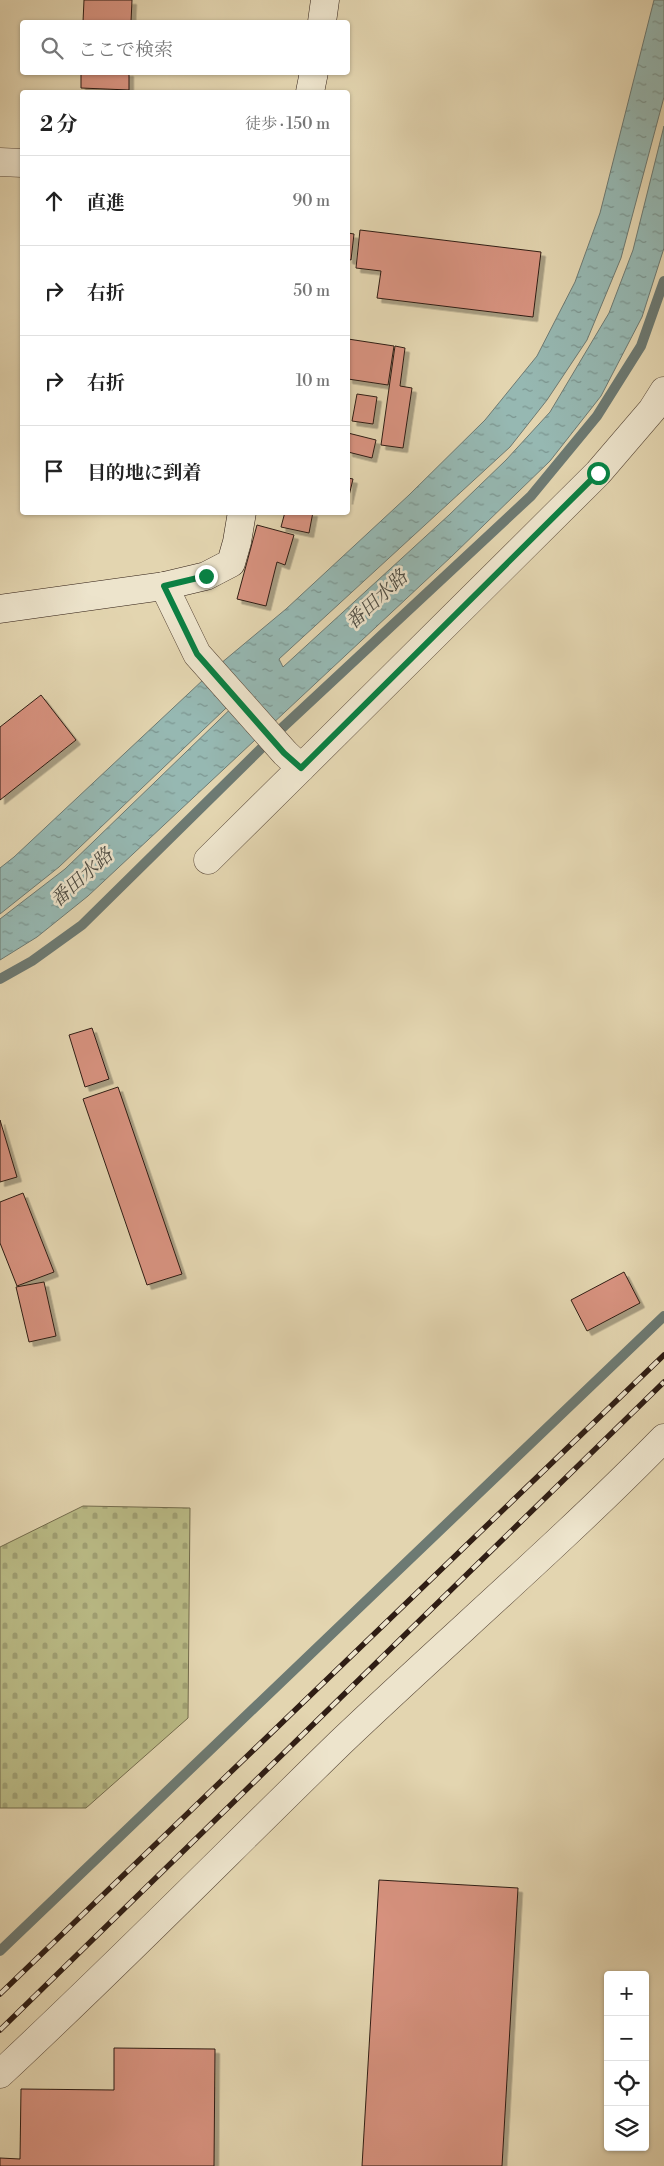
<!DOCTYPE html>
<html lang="ja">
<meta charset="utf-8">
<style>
body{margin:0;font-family:"Libre Bodoni","Noto Serif JP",serif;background:#f6f6f6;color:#222}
.controls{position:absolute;right:15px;bottom:15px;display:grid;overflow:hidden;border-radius:5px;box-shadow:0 1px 4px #0004}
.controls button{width:45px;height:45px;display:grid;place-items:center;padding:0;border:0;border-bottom:1px solid #e0e0e0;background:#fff;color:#222;font:25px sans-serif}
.stop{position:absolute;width:15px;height:15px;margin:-11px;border:4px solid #0b8043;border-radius:50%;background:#fff}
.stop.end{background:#0b8043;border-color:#fff;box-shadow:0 1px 5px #0008}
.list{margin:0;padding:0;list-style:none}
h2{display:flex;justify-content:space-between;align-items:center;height:65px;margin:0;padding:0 20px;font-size:21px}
h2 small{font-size:16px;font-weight:400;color:#767676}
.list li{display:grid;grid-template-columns:32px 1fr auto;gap:15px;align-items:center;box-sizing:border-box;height:90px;padding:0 20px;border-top:1px solid #e0e0e0}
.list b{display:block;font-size:19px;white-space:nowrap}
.list em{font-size:16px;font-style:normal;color:#767676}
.icon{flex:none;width:28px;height:28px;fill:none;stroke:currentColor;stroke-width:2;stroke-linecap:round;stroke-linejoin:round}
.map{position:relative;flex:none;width:664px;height:2166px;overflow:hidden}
.search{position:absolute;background:#fff;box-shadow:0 1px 4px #0004;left:20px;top:20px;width:330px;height:55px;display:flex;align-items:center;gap:12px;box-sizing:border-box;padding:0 18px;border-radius:5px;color:#767676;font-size:19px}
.panel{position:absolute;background:#fff;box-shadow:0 1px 4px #0004;left:20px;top:90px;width:330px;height:425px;border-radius:5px}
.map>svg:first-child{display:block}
.cemetery{fill:url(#cemetery-stones);stroke:#746c4d}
.water{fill:url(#water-ripples);stroke:#6d7a73}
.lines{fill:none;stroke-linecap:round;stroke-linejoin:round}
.stream{stroke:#6d7a73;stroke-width:10}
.building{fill:#d7927f;stroke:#2f1d14;filter:url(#shadow)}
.street-casing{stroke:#5c4b3b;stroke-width:29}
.secondary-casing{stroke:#2f1d14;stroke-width:29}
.street{stroke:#ede4cc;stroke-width:28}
.secondary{stroke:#ede4cc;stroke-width:28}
.rail-casing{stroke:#2f1d14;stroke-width:5.5}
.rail{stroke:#ede4cc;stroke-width:4;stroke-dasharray:11;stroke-linecap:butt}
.route{stroke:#0b8043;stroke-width:6}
.labels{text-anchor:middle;stroke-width:5;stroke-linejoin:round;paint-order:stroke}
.water-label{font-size:19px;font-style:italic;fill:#4e4c43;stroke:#ede4cc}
</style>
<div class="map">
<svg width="664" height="2166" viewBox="0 0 664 2166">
<defs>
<pattern id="cemetery-stones" width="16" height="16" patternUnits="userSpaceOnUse" patternTransform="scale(1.25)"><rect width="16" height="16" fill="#babb86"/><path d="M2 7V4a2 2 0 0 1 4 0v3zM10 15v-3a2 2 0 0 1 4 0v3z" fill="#a0a073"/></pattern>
<pattern id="water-ripples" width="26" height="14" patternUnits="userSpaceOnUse" patternTransform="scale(1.25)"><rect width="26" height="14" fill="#96b8b2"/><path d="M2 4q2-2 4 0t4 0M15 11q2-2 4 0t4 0" fill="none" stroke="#7b9590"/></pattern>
<filter id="shadow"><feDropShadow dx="4.5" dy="4.5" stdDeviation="0" flood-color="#0004"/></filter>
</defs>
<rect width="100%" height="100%" fill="#e3d5b0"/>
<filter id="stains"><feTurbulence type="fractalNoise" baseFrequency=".004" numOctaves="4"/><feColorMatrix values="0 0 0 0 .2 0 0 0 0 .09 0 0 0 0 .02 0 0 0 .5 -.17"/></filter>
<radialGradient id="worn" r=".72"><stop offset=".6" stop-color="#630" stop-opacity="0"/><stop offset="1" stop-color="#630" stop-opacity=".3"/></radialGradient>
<path class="cemetery" d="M83,1506L190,1508L188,1718L86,1808H0V1547Z"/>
<path class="water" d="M654,0H664V97L621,258L587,340L547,400L510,447L279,659L283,667L449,515L506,460L550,412L609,313L633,250L664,126V248L642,317L601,396L550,461L452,556L88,896L37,937L0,960V919L65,869L246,694L244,691L59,867L0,914V868L14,857L220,664L286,609L409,495L485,420L537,356L575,282L600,213Z"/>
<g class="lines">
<g class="stream">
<path d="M0,979L32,961L82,925L282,728L531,496L597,416L641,346L664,281"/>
<path d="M0,1951L664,1316"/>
</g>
</g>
<g class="building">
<path d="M84,0H132L131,22H83Z"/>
<path d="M81,72H129V90L81,88Z"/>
<path d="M360,230L541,252L533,317L377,298L381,271L356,268Z"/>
<path d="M348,233L354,234L351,260L348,259Z"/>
<path d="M348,339L394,346L388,385L348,379Z"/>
<path d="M395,346L405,348L400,386L412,388L403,448L381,445Z"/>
<path d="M357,394L377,397L373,424L352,421Z"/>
<path d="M348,433L376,440L372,458L348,452Z"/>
<path d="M348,478L353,479L348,500Z"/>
<path d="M285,512H313L309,533L281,527Z"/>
<path d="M257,525L294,535L285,565L277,562L266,606L237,599Z"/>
<path d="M41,695L76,740L0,800V727Z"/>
<path d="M92,1028L109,1079L85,1087L69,1035Z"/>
<path d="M118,1087L182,1274L147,1285L83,1099Z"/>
<path d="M0,1120L17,1177L0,1182Z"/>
<path d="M23,1193L54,1272L17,1286L0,1243V1202Z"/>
<path d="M624,1272L640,1303L587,1331L571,1300Z"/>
<path d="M44,1282L56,1336L29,1342L16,1287Z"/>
<path d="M379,1880L518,1888L502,2166H362Z"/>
<path d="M114,2048L215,2049L214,2166H0V2158L20,2159L21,2089L114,2090Z"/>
</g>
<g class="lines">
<defs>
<g id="street">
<path d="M0,162L22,163"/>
<path d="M164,586L197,654L285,753L301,768L598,473L652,410L664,391"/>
<path d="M208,860L301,768"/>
<path d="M0,2074C116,1966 227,1853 341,1742C448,1640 560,1544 664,1438"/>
</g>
<g id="secondary">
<path d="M322,22L325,0"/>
<path d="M310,92L314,72"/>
<path d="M0,609L164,586L206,576L231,563L237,542L242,512"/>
</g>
</defs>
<use href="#street" class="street-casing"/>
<use href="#secondary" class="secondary-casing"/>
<use href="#street" class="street"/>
<use href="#secondary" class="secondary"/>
<defs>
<g id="rail">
<path d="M0,1994L664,1355"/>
<path d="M0,2030L664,1382"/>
</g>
</defs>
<use href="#rail" class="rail-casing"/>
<use href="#rail" class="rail"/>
</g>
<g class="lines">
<path class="route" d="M206,576L164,586L197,654L284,753L301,768L598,473"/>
</g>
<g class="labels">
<g class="water-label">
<text transform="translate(376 599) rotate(-43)" y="7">番田水路</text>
<text transform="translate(81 877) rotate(-42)" y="7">番田水路</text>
</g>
</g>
<rect width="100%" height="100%" filter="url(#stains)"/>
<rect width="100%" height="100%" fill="url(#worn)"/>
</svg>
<div class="controls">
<button>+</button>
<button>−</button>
<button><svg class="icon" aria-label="locate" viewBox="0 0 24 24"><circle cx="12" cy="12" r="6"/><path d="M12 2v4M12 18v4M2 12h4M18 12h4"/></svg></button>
<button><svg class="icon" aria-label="layers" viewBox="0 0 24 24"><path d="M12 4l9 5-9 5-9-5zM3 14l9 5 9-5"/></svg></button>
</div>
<div class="stop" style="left:598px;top:473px"></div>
<div class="stop end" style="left:206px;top:576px"></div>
<div class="search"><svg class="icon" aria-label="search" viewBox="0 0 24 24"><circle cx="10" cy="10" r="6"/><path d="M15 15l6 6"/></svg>ここで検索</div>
<section class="panel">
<h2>2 分<small>徒歩 · 150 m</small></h2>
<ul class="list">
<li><svg class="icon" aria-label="ahead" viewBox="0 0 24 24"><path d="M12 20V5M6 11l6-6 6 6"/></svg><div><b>直進</b></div><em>90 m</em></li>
<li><svg class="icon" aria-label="right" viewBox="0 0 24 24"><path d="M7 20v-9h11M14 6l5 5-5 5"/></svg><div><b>右折</b></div><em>50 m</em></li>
<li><svg class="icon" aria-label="right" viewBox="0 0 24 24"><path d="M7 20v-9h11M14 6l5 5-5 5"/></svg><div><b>右折</b></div><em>10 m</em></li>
<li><svg class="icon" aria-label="arrive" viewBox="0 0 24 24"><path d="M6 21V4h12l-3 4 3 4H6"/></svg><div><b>目的地に到着</b></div></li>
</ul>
</section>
</div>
